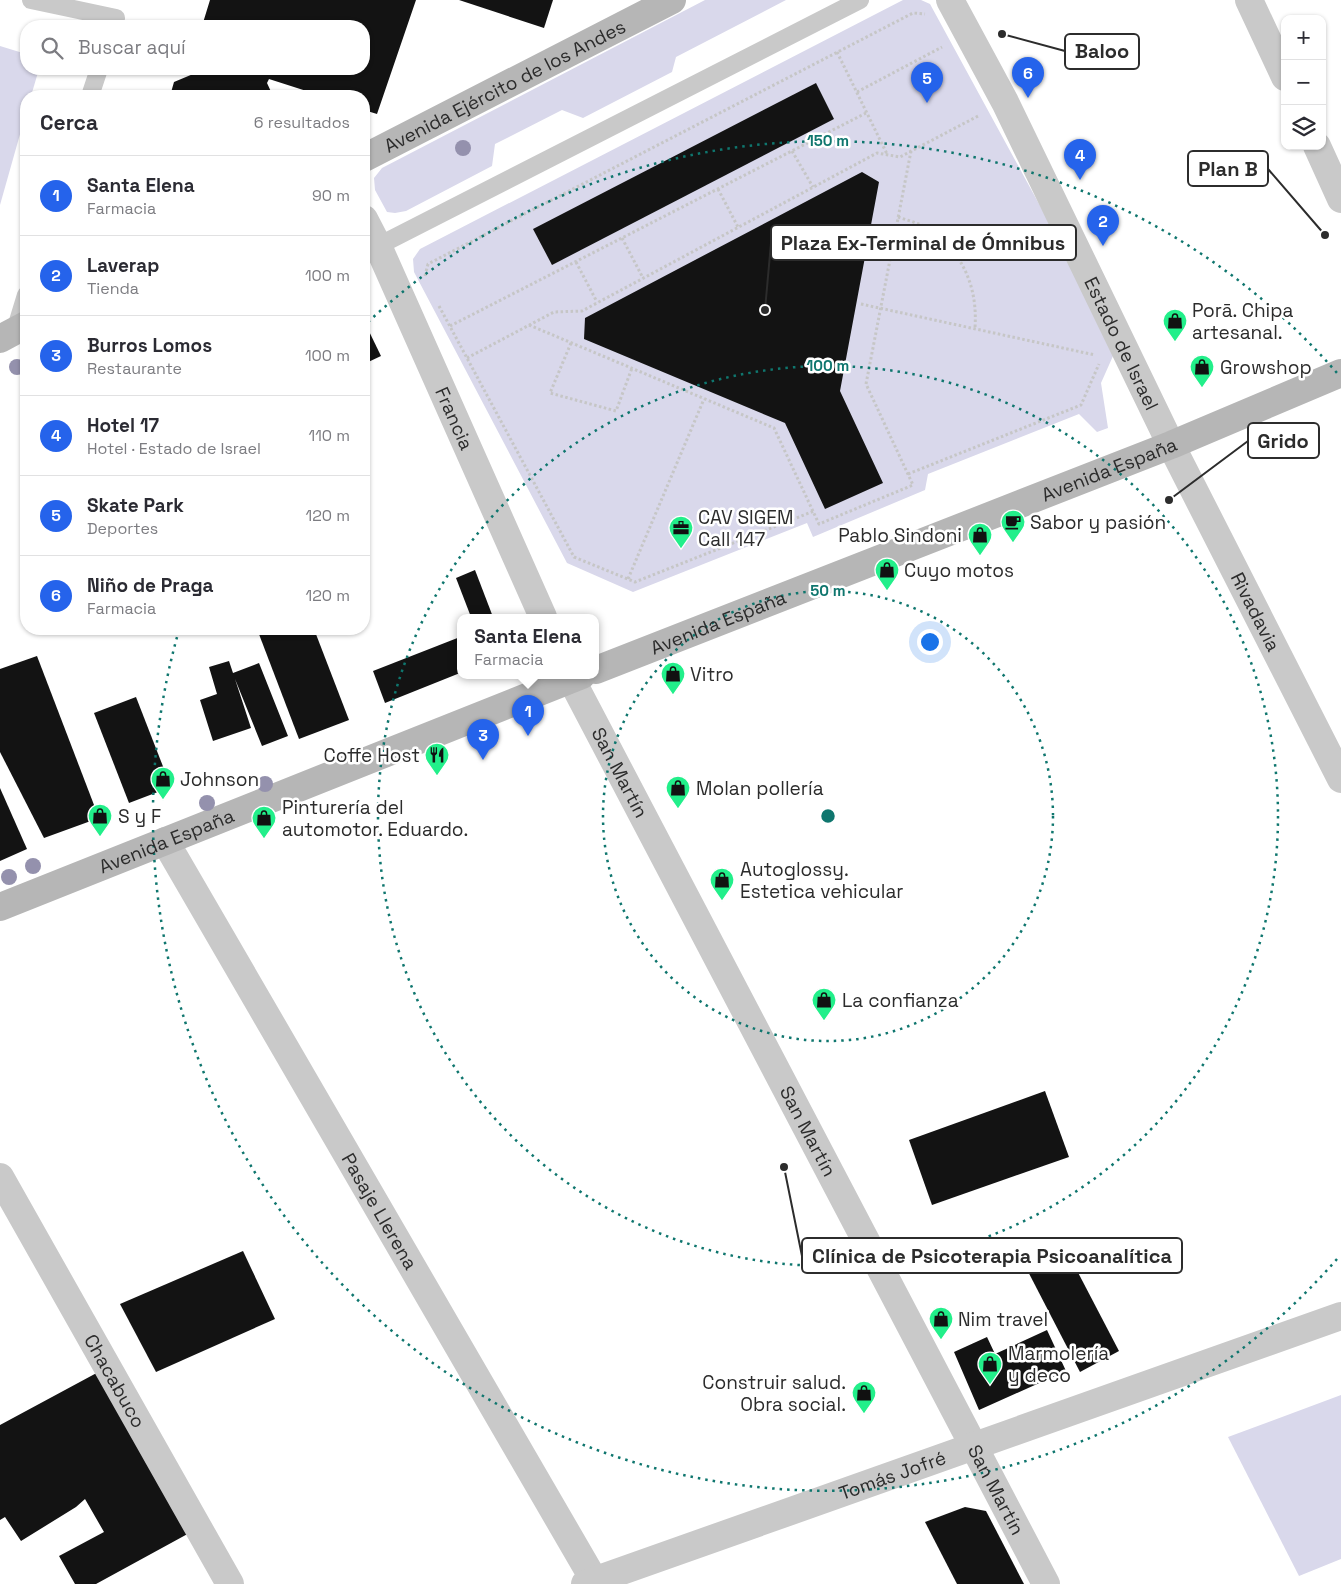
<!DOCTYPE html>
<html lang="es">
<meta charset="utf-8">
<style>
body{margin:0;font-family:"Space Grotesk",sans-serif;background:#f2f2f3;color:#2b2b33}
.controls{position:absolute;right:15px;top:15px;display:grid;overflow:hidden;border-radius:10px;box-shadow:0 1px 4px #0004}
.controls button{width:45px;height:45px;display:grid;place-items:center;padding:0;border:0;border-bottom:1px solid #e1e1e2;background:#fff;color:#2b2b33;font:25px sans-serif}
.you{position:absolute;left:929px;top:641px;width:18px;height:18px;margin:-12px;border:4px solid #fff;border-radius:50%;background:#1a73e8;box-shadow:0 0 0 8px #1a73e833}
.badge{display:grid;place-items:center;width:32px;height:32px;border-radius:50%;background:#2563eb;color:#fff;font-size:16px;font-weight:700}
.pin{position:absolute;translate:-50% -41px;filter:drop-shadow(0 1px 2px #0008)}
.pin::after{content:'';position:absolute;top:26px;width:18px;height:15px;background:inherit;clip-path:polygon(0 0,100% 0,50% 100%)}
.popup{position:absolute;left:457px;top:614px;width:142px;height:65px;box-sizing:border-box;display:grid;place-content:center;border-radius:10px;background:#fff;filter:drop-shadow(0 1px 4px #0005);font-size:16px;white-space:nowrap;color:#7c7c81}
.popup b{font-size:19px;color:#2b2b33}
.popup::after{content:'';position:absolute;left:50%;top:100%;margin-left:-10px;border:10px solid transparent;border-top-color:#fff}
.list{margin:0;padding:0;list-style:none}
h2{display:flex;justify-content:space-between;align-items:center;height:65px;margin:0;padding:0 20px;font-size:21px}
h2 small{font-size:16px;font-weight:400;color:#7c7c81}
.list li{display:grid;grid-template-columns:32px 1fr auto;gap:15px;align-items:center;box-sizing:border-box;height:80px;padding:0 20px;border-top:1px solid #e1e1e2}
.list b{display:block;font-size:19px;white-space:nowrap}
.list p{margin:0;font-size:16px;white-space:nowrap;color:#7c7c81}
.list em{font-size:16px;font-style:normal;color:#7c7c81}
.icon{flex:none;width:28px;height:28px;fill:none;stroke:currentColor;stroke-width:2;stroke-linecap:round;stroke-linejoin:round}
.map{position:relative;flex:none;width:1341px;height:1584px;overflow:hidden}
.search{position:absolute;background:#fff;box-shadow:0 1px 4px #0004;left:20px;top:20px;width:350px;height:55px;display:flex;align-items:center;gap:12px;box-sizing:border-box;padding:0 18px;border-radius:20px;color:#7c7c81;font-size:19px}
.panel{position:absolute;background:#fff;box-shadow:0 1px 4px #0004;left:20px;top:90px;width:350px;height:545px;border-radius:20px}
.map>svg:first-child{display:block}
.green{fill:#d9d8eb}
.building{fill:#131313}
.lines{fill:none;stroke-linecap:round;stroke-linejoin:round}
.path{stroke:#c6c6c6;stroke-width:3;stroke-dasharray:2.5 2.5;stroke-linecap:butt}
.lane{stroke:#c9c9c9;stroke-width:18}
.street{stroke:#c9c9c9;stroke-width:28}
.secondary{stroke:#b6b6b6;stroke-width:28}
.tree{fill:#9491ad}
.ring{fill:none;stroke:#0f766e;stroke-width:2.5;stroke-dasharray:2.5 5}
.labels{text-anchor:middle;stroke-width:5;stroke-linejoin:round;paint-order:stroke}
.street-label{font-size:19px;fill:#2c2c2c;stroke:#fff}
.poi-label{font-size:19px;fill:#2c2c2c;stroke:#fff;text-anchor:start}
.centre{fill:#0f766e;stroke:#fff;stroke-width:2.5}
.ring-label{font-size:15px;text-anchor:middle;font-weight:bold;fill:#0f766e;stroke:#fff;stroke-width:5;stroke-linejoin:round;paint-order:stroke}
.leader{fill:none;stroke:#2c2c2c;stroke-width:2}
.callout-dot{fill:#2c2c2c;stroke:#fff;stroke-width:2}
.callout{fill:#fff;stroke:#2c2c2c;stroke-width:2}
.callout-label{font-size:20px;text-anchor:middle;font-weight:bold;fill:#2c2c2c}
</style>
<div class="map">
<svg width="1341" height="1584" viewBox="0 0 1341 1584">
<rect width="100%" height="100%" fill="#fff"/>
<g class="green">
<path d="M705,0H786L676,57L672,72L583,118L562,110L495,144L492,166L406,211L395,213L387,212L375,190L374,178L382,168Z"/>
<path d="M903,0H921L930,4L1117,347L1101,383L1108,428L1097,432L1079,414L928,474L925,490L813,537L807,523L633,592L567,563L414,272L413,259L420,249Z"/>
<path d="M0,46L26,54V69H39L31,96H26V113L0,205Z"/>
<path d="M1341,1395V1559L1299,1576L1228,1437Z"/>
</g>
<g class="building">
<path d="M210,0H416L377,114L364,110V96H322L269,79L267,83L273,96H170L174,82L205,69H364V26H202Z"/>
<path d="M459,0H553L544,28Z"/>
<path d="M816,83L834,119L552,265L533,229Z"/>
<path d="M862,172L879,182L840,391L883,483L825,509L785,423L584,339L585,318Z"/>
<path d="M364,321L381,356L364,364Z"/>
<path d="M475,570L493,617H471L456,578Z"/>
<path d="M257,629H314L349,720L299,739Z"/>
<path d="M460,637V673L385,703L373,671Z"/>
<path d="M37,656L99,818L44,838L0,752V669Z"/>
<path d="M229,661L233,673L259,663L288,736L262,746L235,679L251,728L213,741L200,700L217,694L209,667Z"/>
<path d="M136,697L171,787L129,803L94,713Z"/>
<path d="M0,788L27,849L0,861Z"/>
<path d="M1045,1091L1069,1157L932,1205L909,1140Z"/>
<path d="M1060,1238L1119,1351L1080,1372L1021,1258Z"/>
<path d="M243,1251L275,1319L156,1372L120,1304Z"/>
<path d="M1047,1330L1066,1371L979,1410L954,1352L987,1337L995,1354Z"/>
<path d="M104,1369L193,1531L96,1584H75L59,1556L104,1532L85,1499L76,1507L21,1541L5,1517L0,1520V1425Z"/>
<path d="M965,1507L986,1511L1024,1584H957L925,1522Z"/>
</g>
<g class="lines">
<g class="path">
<path d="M837,52L887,154"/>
<path d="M857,92L942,47"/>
<path d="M792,151L813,187"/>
<path d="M718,189L738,227"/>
<path d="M898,217C913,222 928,226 941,236C945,239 948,244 951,248C970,272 977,298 975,328"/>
<path d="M622,238L643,278"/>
<path d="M576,262L597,302"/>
<path d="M425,276L428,264L913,13L925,14"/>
<path d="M861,304L1095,355"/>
<path d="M439,306L574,557L635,582L814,511"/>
<path d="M529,325L774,428L819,524L913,485L866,384L911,151"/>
<path d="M450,326L866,113"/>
<path d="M571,343L550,393L616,411L632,368"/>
<path d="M467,358L554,312L582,311L877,153L900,157L980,115"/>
<path d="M908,474L1081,405L1099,364"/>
<path d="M628,579L704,399"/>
</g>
<g class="lane">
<path d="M31,0L116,18L113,26"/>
<path d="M90,96L99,69"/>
<path d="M378,246L860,0"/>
<path d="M15,331L26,295"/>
</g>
<g class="street">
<path id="s1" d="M950,0L1005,102L1171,445L1341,779"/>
<path d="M1249,0L1285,77"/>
<path d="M1317,146L1341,199"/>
<path id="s2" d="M364,219L378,246L543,617"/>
<path id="s3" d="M569,675L1046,1584"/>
<path id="s4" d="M165,841L594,1580"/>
<path id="s5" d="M0,1177L230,1584"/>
<path id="s6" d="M585,1584L1341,1316"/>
</g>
<g class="secondary">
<path id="s7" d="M364,158L672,0"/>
<path d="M0,339L26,325"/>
<path id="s8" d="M596,670L1171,445L1341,373"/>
<path id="s9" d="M0,907L582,675"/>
</g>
</g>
<g class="tree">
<circle cx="463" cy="148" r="8"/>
<circle cx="17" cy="367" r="8"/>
<circle cx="265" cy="784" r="8"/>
<circle cx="207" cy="803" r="8"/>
<circle cx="33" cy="866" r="8"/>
<circle cx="9" cy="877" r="8"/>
</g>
<g class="ring">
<circle cx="828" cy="816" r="225"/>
<circle cx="828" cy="816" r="450"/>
<path d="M1337 1259A675 675 0 0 1 179 630M368 322A675 675 0 0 1 1337 373"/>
</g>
<defs>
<symbol id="shop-pin" viewBox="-11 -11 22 30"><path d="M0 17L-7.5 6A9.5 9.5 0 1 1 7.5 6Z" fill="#22ef8a" stroke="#fff"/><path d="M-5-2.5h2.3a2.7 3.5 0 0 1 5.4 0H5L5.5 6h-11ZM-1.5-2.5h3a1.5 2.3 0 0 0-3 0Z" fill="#111"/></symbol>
<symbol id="cafe-pin" viewBox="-11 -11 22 30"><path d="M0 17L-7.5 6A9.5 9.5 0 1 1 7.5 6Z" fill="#22ef8a" stroke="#fff"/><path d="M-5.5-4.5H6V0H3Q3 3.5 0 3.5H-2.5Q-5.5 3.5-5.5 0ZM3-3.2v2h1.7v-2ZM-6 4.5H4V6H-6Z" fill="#111"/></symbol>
<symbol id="office-pin" viewBox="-11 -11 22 30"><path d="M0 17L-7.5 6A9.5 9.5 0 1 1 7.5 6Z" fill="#22ef8a" stroke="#fff"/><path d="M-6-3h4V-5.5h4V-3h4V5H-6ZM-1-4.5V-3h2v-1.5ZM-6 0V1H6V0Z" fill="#111"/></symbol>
<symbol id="restaurant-pin" viewBox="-11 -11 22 30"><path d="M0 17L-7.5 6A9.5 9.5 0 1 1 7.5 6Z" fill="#22ef8a" stroke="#fff"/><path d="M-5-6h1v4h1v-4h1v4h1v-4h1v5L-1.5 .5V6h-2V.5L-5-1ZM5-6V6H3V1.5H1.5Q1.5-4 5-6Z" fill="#111"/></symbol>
</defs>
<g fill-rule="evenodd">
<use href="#shop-pin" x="1161" y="307" width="28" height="38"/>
<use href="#shop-pin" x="1188" y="353" width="28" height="38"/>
<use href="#cafe-pin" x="999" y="508" width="28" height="38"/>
<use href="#office-pin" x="667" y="514" width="28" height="38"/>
<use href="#shop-pin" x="966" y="521" width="28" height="38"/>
<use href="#shop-pin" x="873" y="556" width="28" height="38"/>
<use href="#shop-pin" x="659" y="660" width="28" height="38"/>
<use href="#restaurant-pin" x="423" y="741" width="28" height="38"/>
<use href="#shop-pin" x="149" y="765" width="28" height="38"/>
<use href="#shop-pin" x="664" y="774" width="28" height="38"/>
<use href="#shop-pin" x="86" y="802" width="28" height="38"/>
<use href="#shop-pin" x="250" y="804" width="28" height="38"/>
<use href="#shop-pin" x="708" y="866" width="28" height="38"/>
<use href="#shop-pin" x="810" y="986" width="28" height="38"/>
<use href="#shop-pin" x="927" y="1305" width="28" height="38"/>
<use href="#shop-pin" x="976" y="1350" width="28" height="38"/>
<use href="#shop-pin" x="850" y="1379" width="28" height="38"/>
</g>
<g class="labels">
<g class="street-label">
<text dy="7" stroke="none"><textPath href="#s7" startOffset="158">Avenida Ejército de los Andes</textPath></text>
<text dy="7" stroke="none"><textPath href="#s1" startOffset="384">Estado de Israel</textPath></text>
<text dy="7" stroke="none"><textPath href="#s2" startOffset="219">Francia</textPath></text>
<text dy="7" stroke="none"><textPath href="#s8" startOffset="551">Avenida España</textPath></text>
<text dy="7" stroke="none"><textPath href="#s1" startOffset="684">Rivadavia</textPath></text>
<text dy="7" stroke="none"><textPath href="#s8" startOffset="131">Avenida España</textPath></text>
<text dy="7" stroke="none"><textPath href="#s3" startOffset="110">San Martín</textPath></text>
<text dy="7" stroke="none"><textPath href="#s9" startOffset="179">Avenida España</textPath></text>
<text dy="7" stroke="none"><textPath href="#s3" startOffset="515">San Martín</textPath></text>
<text dy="7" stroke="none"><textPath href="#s4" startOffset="428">Pasaje Llerena</textPath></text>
<text dy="7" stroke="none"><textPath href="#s5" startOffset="234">Chacabuco</textPath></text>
<text dy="7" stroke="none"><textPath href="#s6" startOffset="326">Tomás Jofré</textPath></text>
<text dy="7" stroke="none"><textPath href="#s3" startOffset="920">San Martín</textPath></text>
</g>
<g class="poi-label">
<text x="1192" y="317">Porā. Chipa<tspan x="1192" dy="22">artesanal.</tspan></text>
<text x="1220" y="374">Growshop</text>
<text x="698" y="524">CAV SIGEM<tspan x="698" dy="22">Call 147</tspan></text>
<text x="1030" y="529">Sabor y pasión</text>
<text x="962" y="542" text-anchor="end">Pablo Sindoni</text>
<text x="904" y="577">Cuyo motos</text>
<text x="690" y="681">Vitro</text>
<text x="420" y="762" text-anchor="end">Coffe Host</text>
<text x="180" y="786">Johnson</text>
<text x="696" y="795">Molan pollería</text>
<text x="282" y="814">Pinturería del<tspan x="282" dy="22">automotor. Eduardo.</tspan></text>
<text x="118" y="823">S y F</text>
<text x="740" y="876">Autoglossy.<tspan x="740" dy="22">Estetica vehicular</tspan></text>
<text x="842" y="1007">La confianza</text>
<text x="958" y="1326">Nim travel</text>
<text x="1008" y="1360">Marmolería<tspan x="1008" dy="22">y deco</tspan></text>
<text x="846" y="1389" text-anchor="end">Construir salud.<tspan x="846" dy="22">Obra social.</tspan></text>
</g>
</g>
<circle cx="828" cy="816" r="8" class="centre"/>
<g class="ring-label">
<text x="828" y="146">150 m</text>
<text x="828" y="371">100 m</text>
<text x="828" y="596">50 m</text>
</g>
<path class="leader" d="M1002 34L1065 51M1325 235L1268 169M765 310L771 243M1169 500L1248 441M784 1167L802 1256"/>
<g class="callout-dot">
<circle cx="1002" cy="34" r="5"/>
<circle cx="1325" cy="235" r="5"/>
<circle cx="765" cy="310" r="5"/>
<circle cx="1169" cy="500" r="5"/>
<circle cx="784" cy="1167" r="5"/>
</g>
<g class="callout">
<rect x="1065" y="34" width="74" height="35" rx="5"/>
<rect x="1188" y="151" width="80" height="35" rx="5"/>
<rect x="771" y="225" width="305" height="35" rx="5"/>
<rect x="1248" y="423" width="71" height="35" rx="5"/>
<rect x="802" y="1238" width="380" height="35" rx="5"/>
</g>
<g class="callout-label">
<text x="1102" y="58">Baloo</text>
<text x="1228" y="176">Plan B</text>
<text x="923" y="250">Plaza Ex-Terminal de Ómnibus</text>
<text x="1283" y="448">Grido</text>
<text x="992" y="1263">Clínica de Psicoterapia Psicoanalítica</text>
</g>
</svg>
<div class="controls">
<button>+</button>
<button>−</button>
<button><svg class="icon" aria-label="layers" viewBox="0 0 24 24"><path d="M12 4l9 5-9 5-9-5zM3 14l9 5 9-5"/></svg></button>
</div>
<div class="you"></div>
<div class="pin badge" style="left:528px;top:736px">1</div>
<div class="popup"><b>Santa Elena</b>Farmacia</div>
<div class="pin badge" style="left:1103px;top:246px">2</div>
<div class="pin badge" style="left:483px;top:760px">3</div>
<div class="pin badge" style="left:1080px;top:180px">4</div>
<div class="pin badge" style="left:927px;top:103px">5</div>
<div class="pin badge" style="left:1028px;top:98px">6</div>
<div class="search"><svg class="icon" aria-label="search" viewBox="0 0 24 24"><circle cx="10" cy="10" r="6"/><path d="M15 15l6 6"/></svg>Buscar aquí</div>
<section class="panel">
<h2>Cerca<small>6 resultados</small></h2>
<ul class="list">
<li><span class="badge">1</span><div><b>Santa Elena</b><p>Farmacia</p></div><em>90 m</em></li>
<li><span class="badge">2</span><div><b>Laverap</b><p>Tienda</p></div><em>100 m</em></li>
<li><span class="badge">3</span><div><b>Burros Lomos</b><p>Restaurante</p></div><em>100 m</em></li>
<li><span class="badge">4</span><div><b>Hotel 17</b><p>Hotel · Estado de Israel</p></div><em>110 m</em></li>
<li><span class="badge">5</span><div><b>Skate Park</b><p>Deportes</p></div><em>120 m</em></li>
<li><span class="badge">6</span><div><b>Niño de Praga</b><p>Farmacia</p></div><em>120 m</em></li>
</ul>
</section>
</div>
